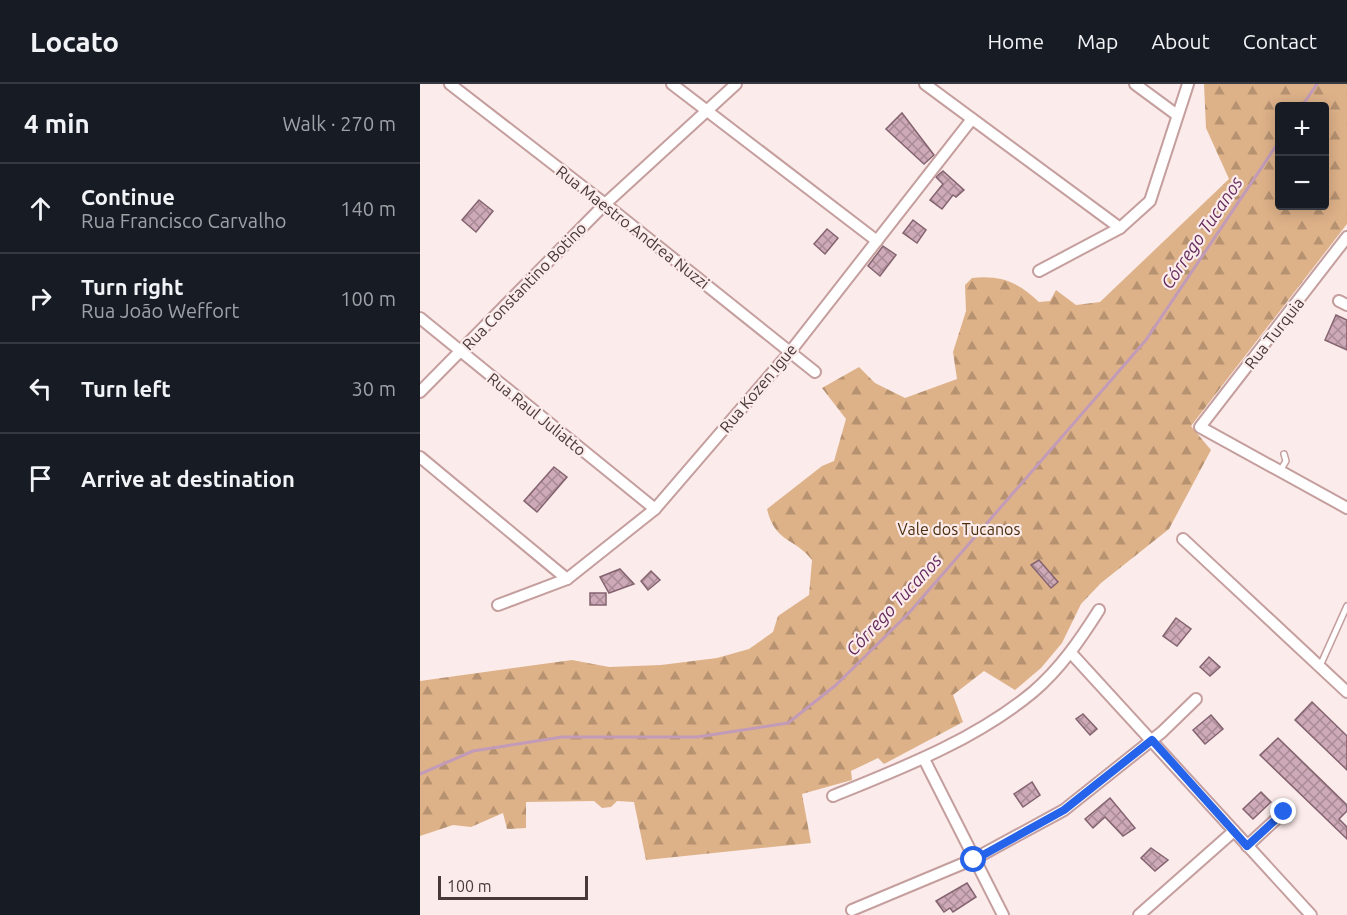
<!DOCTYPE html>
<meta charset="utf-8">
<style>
body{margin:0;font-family:Ubuntu,sans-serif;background:#242831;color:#f1f3f6}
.controls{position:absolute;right:18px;top:18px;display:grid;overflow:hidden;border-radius:6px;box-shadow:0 3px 15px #0003}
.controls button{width:54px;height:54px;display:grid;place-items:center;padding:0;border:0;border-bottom:2px solid #363941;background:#171b24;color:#f1f3f6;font:30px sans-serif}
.scale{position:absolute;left:18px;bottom:15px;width:150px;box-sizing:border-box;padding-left:6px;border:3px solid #483838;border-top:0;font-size:16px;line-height:21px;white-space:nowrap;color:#483838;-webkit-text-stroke:4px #fbebea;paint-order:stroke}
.stop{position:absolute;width:18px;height:18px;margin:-14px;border:4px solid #2563eb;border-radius:50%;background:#fff}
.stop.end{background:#2563eb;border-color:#fff;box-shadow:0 2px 6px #0008}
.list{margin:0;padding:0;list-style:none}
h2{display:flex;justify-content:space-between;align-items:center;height:78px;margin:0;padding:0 24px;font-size:26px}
h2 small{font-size:20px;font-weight:400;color:#9ea1a6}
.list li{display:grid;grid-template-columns:39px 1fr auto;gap:18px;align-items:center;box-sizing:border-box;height:90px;padding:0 24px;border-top:2px solid #363941}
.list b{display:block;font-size:22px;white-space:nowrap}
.list p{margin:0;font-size:20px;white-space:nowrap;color:#9ea1a6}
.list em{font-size:20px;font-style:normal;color:#9ea1a6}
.icon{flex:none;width:33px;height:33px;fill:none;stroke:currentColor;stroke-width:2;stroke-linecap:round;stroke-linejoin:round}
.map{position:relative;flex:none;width:927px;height:831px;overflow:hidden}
header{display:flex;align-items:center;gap:36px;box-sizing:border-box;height:84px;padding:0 30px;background:#171b24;border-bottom:2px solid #363941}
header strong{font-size:28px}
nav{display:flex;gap:33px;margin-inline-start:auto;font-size:21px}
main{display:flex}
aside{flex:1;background:#171b24}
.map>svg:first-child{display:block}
.forest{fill:url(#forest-firs);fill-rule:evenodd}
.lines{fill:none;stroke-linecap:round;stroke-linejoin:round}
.stream{stroke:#c19bb7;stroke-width:3}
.building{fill:url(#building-cross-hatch);stroke:#846370;stroke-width:1.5}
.lane-casing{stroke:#c59e9e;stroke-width:8}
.street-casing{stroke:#c59e9e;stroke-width:14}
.lane{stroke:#fff;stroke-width:5}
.street{stroke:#fff;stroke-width:10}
.route{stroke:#2563eb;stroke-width:8}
.labels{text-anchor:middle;stroke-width:4.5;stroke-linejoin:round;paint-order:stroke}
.street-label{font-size:16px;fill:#483838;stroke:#fbebea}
.park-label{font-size:16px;fill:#4c2e0d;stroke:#fbebea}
.water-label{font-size:18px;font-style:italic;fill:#652d5f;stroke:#fbebea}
</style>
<header>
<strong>Locato</strong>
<nav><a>Home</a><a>Map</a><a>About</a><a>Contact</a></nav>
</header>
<main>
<aside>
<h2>4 min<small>Walk · 270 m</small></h2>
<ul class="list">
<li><svg class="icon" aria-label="ahead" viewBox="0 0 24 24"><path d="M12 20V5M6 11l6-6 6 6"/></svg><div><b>Continue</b><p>Rua Francisco Carvalho</p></div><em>140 m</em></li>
<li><svg class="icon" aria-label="right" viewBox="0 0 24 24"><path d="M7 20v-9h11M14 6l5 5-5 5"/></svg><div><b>Turn right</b><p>Rua João Weffort</p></div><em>100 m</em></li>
<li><svg class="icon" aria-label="left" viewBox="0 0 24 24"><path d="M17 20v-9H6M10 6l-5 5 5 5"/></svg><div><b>Turn left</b></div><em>30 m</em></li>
<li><svg class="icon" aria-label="arrive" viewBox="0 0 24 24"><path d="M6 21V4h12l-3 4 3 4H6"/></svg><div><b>Arrive at destination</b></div></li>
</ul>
</aside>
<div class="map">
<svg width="927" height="831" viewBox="0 0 927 831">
<defs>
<pattern id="forest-firs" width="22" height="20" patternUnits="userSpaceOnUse" patternTransform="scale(1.5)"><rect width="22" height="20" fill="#deb289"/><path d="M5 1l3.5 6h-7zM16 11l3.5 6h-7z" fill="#b69271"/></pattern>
<pattern id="building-cross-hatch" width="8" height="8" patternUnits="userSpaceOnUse" patternTransform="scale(1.5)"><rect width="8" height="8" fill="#cea9b7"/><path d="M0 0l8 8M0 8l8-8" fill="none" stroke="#a98b96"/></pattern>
</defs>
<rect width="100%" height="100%" fill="#fbebea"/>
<path class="forest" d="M784,0H927V140L771,342L791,366L749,445L681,499L661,520L642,559L621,584L595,606L564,587L533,611L543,638L464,680L458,674L431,687L432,696L382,710L391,759L226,776L214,718L197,717L191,723L182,724L174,717L106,718V744L87,745L83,729L51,743L33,741L0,752V597L152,576L189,583L241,581L297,574L329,565L353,548L358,532L389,511L392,476C374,453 355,459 347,425L402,382L414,377L426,335L402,304L439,283L455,299L485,314L537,295L533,268L546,227L545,201L552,194C581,191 598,198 619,218L630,217L636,206L656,221L680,218L809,95L786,44ZM860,22H904V122H860Z"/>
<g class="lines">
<g class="stream">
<path d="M882,22L897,0"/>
<path d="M0,690L53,667L142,653H277L368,639L416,601L488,530L726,256L860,56"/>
</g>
</g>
<g class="building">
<path d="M482,29L514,71L504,80L466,45Z"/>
<path d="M523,87L544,106L536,113L533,111L522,125L510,116L523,100L516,93Z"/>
<path d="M59,116L73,127L56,148L42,136Z"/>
<path d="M493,136L506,146L497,159L483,149Z"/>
<path d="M407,145L418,154L405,170L394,160Z"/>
<path d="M463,162L476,171L460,192L448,182Z"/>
<path d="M916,231L927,236V266L905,256Z"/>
<path d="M134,383L147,393L117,428L104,417Z"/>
<path d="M619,476L638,498L631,504L611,481Z"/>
<path d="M200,485L214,500L189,509L180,493Z"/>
<path d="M231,487L240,496L228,506L221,497Z"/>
<rect x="170" y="509" width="16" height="12"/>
<path d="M756,534L771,545L757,562L743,552Z"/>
<path d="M789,573L800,583L790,592L780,583Z"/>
<path d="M892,618L927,652V686L875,636Z"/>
<path d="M663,630L677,645L670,651L656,635Z"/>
<path d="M791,631L803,645L785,660L773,646Z"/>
<path d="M858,654L927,721V727L919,735L927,743V755L840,671Z"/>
<path d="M612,698L620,711L603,723L594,710Z"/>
<path d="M841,708L851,718L833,735L823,725Z"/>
<path d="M690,714L715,744L703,752L685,733L673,744L665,735Z"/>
<path d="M731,764L748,776L735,787L721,774Z"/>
<path d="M547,799L556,813L533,828L530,824L524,828L516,817Z"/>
</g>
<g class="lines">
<defs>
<g id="lane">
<path d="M860,387L866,377L864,370"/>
<path d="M900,582L927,522"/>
</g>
<g id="street">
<path d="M30,0L185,120L395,288"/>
<path d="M252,0L457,157"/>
<path d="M505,0L700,144"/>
<path d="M715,0L757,31"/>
<path d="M927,153L780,343L927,424"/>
<path d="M619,187L700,144L730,117L768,0"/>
<path d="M919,217L927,221"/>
<path d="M0,234L235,425"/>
<path d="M0,308L185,120L316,0"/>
<path d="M0,373L147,495"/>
<path d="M763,455L927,608"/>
<path d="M78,521L147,495L235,425L370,268L552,35"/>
<path d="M651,569L891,831"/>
<path d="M504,675L583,831"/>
<path d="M413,712C482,684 555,656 613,608C640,585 660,556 679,526"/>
<path d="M827,762L864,728"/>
<path d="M432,826L554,775L644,726L742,648L776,615"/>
<path d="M719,831L814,747"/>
</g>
</defs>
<use href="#lane" class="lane-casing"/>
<use href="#street" class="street-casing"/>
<use href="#lane" class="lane"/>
<use href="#street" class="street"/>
</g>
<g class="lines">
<path class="route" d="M554,776L644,726L732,656L827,762L864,728"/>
</g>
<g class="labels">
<g class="street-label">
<text transform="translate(213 143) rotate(38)" y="6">Rua Maestro Andrea Nuzzi</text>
<text transform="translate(104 202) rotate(-46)" y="6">Rua Constantino Botino</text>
<text transform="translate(854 249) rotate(-52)" y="6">Rua Turquia</text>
<text transform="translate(338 304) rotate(-50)" y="6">Rua Kozen Igue</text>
<text transform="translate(117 330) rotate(39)" y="6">Rua Raul Juliatto</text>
</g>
<g class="park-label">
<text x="539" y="451">Vale dos Tucanos</text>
</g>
<g class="water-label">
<text transform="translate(782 149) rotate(-56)" y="6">Córrego Tucanos</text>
<text transform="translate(474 521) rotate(-47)" y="6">Córrego Tucanos</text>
</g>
</g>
</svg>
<div class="controls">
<button>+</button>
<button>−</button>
</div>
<div class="scale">100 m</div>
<div class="stop" style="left:554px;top:776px"></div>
<div class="stop end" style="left:864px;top:728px"></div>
</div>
</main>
